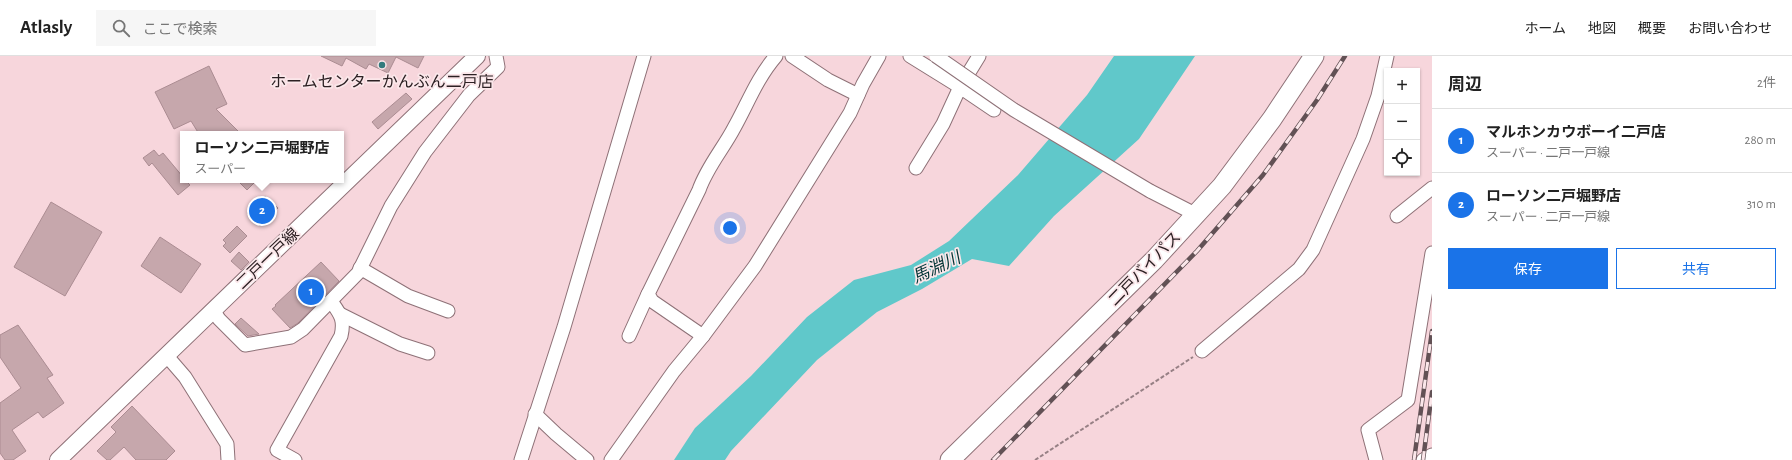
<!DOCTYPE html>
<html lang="ja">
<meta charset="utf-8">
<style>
body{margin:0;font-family:"Alegreya Sans","Noto Sans JP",sans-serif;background:#f6f6f6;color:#222}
.controls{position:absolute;right:12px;top:12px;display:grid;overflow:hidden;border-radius:0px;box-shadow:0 1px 3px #0004}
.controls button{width:36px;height:36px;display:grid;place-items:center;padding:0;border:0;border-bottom:1px solid #e0e0e0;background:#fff;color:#222;font:20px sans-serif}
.you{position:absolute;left:730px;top:172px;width:14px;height:14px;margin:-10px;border:3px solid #fff;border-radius:50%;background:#1a73e8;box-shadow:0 0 0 6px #1a73e833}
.badge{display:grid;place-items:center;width:26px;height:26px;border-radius:50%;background:#1a73e8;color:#fff;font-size:13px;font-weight:700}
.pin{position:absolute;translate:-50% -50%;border:2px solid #fff;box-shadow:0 1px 4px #0006}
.popup{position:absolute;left:180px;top:75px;width:164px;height:52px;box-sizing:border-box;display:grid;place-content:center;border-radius:0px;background:#fff;filter:drop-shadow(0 1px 3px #0005);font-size:13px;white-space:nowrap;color:#767676}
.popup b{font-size:15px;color:#222}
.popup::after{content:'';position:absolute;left:50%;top:100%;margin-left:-8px;border:8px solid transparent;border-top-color:#fff}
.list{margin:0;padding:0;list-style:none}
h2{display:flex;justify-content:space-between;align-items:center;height:52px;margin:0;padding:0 16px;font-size:17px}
h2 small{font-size:13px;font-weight:400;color:#767676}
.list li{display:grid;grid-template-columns:26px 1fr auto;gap:12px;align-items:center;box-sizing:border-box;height:64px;padding:0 16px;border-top:1px solid #e0e0e0}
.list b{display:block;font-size:15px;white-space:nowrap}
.list p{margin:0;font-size:13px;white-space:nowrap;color:#767676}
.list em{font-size:13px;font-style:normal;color:#767676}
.actions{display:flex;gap:8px;padding:12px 16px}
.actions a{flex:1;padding:9px 0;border:1px solid #1a73e8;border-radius:0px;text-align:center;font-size:14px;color:#1a73e8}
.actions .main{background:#1a73e8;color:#fff}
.icon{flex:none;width:22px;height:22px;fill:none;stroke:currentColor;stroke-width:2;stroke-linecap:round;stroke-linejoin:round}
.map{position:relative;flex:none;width:1432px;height:404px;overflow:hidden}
header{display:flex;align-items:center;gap:24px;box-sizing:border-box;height:56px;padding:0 20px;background:#fff;border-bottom:1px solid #e0e0e0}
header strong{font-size:19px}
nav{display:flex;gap:22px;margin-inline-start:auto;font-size:14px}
.search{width:280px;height:36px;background:#f6f6f6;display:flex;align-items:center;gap:10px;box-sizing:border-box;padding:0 14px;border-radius:0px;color:#767676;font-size:15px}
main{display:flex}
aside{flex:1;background:#fff}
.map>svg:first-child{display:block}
.water{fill:#60c8ca}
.building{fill:#c6a7ac;stroke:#ab8c92}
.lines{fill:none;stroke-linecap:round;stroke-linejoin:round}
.minor-casing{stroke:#8e7177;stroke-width:15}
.major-casing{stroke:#8e7177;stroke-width:18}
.highway-casing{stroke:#8e7177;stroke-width:21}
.path{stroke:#978085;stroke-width:2;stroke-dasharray:4 2;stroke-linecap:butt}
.minor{stroke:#fff;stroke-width:13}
.major{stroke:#fff;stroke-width:16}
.highway{stroke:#fff;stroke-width:19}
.rail-casing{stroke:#625155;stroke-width:4.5}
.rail{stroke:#fbe7ea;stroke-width:3;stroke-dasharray:9;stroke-linecap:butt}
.minor-bridge-casing{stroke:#8e7177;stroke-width:15;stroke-linecap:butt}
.minor-bridge{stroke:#fff;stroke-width:13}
.poi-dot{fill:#327b7d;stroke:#fbe7ea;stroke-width:1.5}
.labels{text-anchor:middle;stroke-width:3.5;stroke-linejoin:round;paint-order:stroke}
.poi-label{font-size:16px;fill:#2c2023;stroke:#fbe7ea}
.street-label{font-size:16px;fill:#2c2023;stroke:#fbe7ea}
.water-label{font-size:17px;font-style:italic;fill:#003334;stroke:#fbe7ea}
</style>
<header>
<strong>Atlasly</strong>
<div class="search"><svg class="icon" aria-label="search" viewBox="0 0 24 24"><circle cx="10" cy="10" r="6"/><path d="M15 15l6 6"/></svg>ここで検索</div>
<nav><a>ホーム</a><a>地図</a><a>概要</a><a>お問い合わせ</a></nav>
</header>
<main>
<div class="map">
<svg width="1432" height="404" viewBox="0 0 1432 404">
<rect width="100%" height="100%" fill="#f7d6dc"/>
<path class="water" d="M1114,0H1195L1139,83L1054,160L1009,210L972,203L922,233L877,256L817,304L731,395L725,404H674L695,372L751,320L807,261L854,224L911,209L949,185L1018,119L1087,39Z"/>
<g class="building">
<path d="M321,0H424L418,12L396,1L388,17L369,8L366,13L346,2L342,10Z"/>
<path d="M209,10L227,48L216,53L241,78H199L191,65L174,73L155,36Z"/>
<path d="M406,37L412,43L378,73L372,66Z"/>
<path d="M154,94L159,100L163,97L183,121V124H185L190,129L178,139L152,107L149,110L143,102Z"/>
<path d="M237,124H257L247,134Z"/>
<path d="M265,140L278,152L260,170L247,157Z"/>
<path d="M51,146L102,176L65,240L14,211Z"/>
<path d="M237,170L247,180L230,197L223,190L226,187L223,184Z"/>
<path d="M160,181L201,208L181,237L141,210Z"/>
<path d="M239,196L249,206L241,214L231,205Z"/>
<path d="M321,206L339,225L298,267L290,272L272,253L276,250L275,249Z"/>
<path d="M241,262L259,278L248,280L235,268Z"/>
<path d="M18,269L53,319L47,322L64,347L43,362L38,356L12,374L26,395L13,404H5L0,397V347L21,332L0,301V279Z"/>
<path d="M132,350L175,395L166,404H136L124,391L110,404H107L97,395L116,376L111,371Z"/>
</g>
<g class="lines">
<defs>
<g id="minor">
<path d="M792,0L828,24L858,39"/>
<path d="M910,0L960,31L979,0"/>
<path d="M916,112L943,68L960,31L994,54"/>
<path d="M1150,135L1195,158"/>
<path d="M1397,160L1432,132"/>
<path d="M360,212L408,240L448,255"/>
<path d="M213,254L219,263L245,289L291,281L303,273L358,217L391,150L425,96L469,39L498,11L496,0"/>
<path d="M340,258L400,288L428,297"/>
<path d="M629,280L648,238"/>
<path d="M703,280L652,245L648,238L699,134C707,111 723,93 734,72C748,47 757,22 776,0"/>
<path d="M1202,295L1299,213L1313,194L1363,83L1378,40L1387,0"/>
<path d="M166,299L185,321L227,388L228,404"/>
<path d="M535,358L556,378L587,404"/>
<path d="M295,404L277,394L341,280C345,263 340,258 331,245"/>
<path d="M521,404L564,271L644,0"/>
<path d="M611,404L674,315L703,280L755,210L850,57L863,28L879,0"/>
<path d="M1376,404L1368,374L1408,344L1432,197"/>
<path d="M1423,404L1432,399"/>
</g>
<path id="major" d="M58,404L477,0"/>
<path id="highway" d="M950,404L1154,204L1222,130L1272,63L1314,0"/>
</defs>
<use href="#minor" class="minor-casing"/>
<use href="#major" class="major-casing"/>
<use href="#highway" class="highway-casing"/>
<path class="path" d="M1035,404L1193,301"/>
<use href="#minor" class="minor"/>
<use href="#major" class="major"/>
<use href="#highway" class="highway"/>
<defs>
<g id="rail">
<path d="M993,404L1197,195L1263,119L1317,44L1345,0"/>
<path d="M1414,404L1432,275"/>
<path d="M1423,404L1432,336"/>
</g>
</defs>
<use href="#rail" class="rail-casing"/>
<use href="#rail" class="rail"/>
<defs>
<path id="minor-bridge" d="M936,0L1014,54L1150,135"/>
</defs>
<use href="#minor-bridge" class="minor-bridge-casing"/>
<use href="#minor-bridge" class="minor-bridge"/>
</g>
<circle class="poi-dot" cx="382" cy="9" r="4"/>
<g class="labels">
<g class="poi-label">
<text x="382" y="31">ホームセンターかんぶん二戸店</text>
</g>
<g class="street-label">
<text transform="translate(267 202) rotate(-44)" y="6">二戸一戸線</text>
<text transform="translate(1144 212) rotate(-46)" y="6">二戸バイパス</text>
</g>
<g class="water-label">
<text transform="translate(936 211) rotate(-25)" y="6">馬淵川</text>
</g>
</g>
</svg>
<div class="controls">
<button>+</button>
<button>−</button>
<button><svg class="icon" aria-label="locate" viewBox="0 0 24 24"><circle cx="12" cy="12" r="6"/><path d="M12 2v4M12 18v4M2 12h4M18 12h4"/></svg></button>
</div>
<div class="you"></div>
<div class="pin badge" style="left:311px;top:236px">1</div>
<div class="pin badge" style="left:262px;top:155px">2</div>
<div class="popup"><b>ローソン二戸堀野店</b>スーパー</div>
</div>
<aside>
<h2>周辺<small>2件</small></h2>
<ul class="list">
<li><span class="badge">1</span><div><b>マルホンカウボーイ二戸店</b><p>スーパー · 二戸一戸線</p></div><em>280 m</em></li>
<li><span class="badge">2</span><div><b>ローソン二戸堀野店</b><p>スーパー · 二戸一戸線</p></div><em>310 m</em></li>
</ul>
<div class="actions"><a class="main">保存</a><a>共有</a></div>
</aside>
</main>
